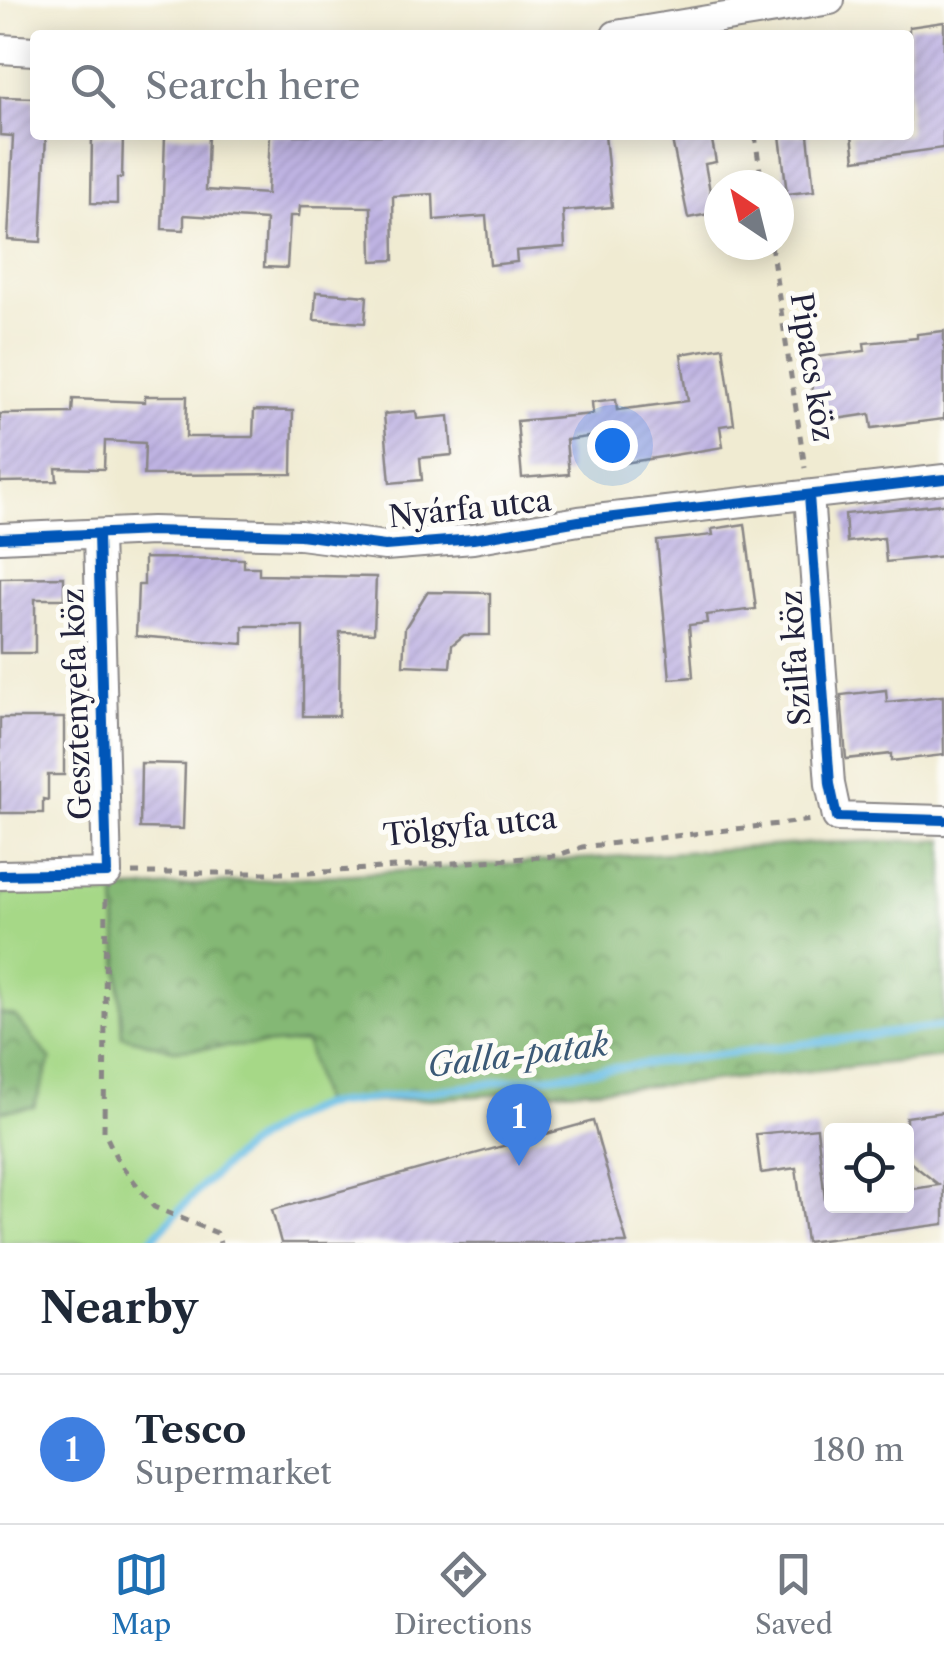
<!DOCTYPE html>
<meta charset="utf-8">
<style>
body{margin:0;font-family:"Libre Caslon Text",serif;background:#f6f6f7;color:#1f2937}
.controls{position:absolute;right:30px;bottom:30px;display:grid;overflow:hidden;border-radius:10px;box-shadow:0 5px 25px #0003}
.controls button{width:90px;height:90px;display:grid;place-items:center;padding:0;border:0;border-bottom:2px solid #e0e1e3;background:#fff;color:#1f2937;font:50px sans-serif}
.compass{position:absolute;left:704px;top:170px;width:90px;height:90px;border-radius:50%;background:#fff;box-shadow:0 5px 25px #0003;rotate:325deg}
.you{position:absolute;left:612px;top:445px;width:35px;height:35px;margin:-25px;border:8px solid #fff;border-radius:50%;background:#1a73e8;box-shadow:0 0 0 15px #1a73e833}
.badge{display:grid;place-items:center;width:65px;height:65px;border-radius:50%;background:#1f6fb2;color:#fff;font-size:32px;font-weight:700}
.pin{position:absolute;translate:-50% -82px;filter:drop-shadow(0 2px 5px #0008)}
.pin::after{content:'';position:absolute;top:52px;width:35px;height:30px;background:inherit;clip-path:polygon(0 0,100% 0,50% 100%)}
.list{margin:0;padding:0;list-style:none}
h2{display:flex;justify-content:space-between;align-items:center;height:130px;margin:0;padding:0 40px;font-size:42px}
h2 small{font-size:32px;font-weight:400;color:#747a83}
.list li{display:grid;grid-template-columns:65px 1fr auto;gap:30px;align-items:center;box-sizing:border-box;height:150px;padding:0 40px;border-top:2px solid #e0e1e3}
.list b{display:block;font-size:38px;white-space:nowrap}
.list p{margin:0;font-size:32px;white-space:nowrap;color:#747a83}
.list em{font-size:32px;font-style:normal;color:#747a83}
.icon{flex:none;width:55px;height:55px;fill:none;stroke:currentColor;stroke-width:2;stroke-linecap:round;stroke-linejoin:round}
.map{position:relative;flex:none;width:944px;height:1243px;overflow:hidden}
.search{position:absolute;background:#fff;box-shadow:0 5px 25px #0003;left:30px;right:30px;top:30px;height:110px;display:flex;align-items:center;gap:25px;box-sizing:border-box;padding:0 35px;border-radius:10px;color:#747a83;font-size:38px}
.sheet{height:280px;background:#fff}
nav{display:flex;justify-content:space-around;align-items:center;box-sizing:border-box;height:140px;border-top:2px solid #e0e1e3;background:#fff;font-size:28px;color:#747a83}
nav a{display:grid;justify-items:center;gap:5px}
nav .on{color:#1f6fb2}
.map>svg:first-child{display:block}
.green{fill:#a6d887;stroke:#647d61;stroke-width:2.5}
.forest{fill:url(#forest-crowns);stroke:#536d58;stroke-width:2.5}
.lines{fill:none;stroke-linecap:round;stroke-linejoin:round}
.stream{stroke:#69bee5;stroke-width:8}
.building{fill:url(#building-hatch)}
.minor-casing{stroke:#898686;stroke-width:32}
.path{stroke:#898686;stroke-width:5;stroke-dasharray:8 8;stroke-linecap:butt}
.minor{stroke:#fff;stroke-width:28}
.cycleway-casing{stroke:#fdfcf7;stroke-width:16}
.cycleway{stroke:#0057b8;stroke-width:10}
.labels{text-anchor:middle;stroke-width:10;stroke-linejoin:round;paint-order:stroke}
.street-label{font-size:30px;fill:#22223b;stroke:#fdfcf7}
.water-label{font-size:32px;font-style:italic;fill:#3b5976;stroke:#fdfcf7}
</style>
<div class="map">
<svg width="944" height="1243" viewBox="0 0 944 1243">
<defs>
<pattern id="forest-crowns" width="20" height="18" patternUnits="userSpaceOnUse" patternTransform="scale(2.5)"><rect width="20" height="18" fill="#84b874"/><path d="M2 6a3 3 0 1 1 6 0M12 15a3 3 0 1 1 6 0" fill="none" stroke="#6c9560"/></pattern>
<pattern id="building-hatch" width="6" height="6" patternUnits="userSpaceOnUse" patternTransform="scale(2.5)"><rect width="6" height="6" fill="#bfb4e3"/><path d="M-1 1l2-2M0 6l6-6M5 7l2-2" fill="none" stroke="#a49ac4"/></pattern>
</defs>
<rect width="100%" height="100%" fill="#fdfcf7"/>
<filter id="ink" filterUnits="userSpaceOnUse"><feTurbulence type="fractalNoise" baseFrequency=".01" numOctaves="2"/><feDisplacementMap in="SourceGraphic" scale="20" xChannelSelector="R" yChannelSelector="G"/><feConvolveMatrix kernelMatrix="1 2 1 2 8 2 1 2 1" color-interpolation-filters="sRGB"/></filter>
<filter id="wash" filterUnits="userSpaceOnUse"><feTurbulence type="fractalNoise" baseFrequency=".0048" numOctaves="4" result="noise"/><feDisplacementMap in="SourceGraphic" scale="40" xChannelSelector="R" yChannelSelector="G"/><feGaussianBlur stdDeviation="2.25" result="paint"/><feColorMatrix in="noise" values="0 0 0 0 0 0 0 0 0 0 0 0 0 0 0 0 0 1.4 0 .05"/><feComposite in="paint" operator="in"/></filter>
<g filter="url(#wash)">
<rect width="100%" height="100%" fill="#f0ebd2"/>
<path class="green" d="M115,890L122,1036L174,1049L307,1042L322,1105L257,1137L210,1179L148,1243H0V893Z"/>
<g class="forest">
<path d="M944,840V1057L684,1084L322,1105L306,1042L174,1050L122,1036L115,890L817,843Z"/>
<path d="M0,1013L15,1016L51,1060L34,1107L0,1111Z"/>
</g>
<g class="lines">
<path class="stream" d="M148,1243C203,1186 245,1133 322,1105L944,1026"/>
</g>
<g id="blocks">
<g class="building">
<path d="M944,22L943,148L855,160L852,135H909V27Z"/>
<path d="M0,97L35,98V135H46L41,242L8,240L13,136L0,135Z"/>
<path d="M92,135H123L122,178H117V204L91,203Z"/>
<path d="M165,135H208L206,190L267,194L270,135H605L612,207L563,211L565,247L516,251L517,262L490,265L486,216L434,220L433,194L393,196L394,260L372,261L371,207L300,206L299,216H290L287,268L264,267L266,220L184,215V230L162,229Z"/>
<path d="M671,135H711L716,162L705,164L714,213L688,218Z"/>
<path d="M780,135H808L814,191L787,194Z"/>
<path d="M316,292L367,296L365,323L314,320Z"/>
<path d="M944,331V419L872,428L870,414L816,422L808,358L865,351L864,343L917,338V334Z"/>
<path d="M723,347L734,424L720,426L723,447L612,465L609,434L566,440L569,474L522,478L517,421L593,414L592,402L616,399L617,410L688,401L681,354Z"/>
<path d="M145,396H187L186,437H253L254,410L293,411L292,474L144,475L145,443L105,441L104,469L56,468L57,481L0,482V414L72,413L73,399L145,402Z"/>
<path d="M416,411L417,419L449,416L452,455L420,458L422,480L390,483L384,414Z"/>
<path d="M944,504V556L886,562L884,538L847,542L845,514Z"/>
<path d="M745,524L756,609L706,615L707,623L689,625L693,677L670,679L657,541L713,535L712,529Z"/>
<path d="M144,558L244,559V567H259V575L376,577L374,633L340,632L339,716H303V626H243V644L136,636L138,585H144Z"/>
<path d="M64,577V599H35V653H0V578Z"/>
<path d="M427,592L490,593V635H464L452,645L450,667L403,665L405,628Z"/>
<path d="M886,690L887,702L943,696L944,755L891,761V754L846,759L841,695Z"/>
<path d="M0,718H64V775H48V800L43,799V813H0Z"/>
<path d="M141,763L185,764L183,829L140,828Z"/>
<path d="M944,1112V1224L806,1242L796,1168L761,1173L756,1134L817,1128L825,1200L832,1199V1206H906V1190L939,1185L906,1159V1117Z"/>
<path d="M593,1121L627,1243H281L272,1210Z"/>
</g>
</g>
</g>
<g filter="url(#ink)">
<use href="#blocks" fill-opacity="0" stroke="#898686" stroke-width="2.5"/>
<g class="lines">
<defs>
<g id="minor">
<path d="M616,35L830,0"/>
<path d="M0,49L35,51"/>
<path d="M809,495L830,784L837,817L944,820"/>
<path d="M0,538L152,531L300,535L385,546L473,539L579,521L944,479"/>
<path d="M0,875L107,873L98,534"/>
</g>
</defs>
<use href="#minor" class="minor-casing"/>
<g class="path">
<path d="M755,135L762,185"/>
<path d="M771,245L805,468"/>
<path d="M132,873H309L555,856L582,847L812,820"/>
<path d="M106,899L104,1131L118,1161L154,1207L217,1233L220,1243"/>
</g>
<use href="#minor" class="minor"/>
<defs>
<g id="cycleway">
<path d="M809,495L830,784L837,817L944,820"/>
<path d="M0,538L152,531L300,535L385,546L473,539L579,521L944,479"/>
<path d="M0,875L107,873L98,534"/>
</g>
</defs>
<use href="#cycleway" class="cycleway-casing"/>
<use href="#cycleway" class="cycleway"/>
</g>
</g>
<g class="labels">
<g class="street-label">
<text transform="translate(812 367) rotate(81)" y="10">Pipacs köz</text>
<text transform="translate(470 509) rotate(-6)" y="10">Nyárfa utca</text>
<text transform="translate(796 658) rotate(-94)" y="10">Szilfa köz</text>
<text transform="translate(77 704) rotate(-92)" y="10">Gesztenyefa köz</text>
<text transform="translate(470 827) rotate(-6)" y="10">Tölgyfa utca</text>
</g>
<g class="water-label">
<text transform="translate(518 1055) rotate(-7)" y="11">Galla-patak</text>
</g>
</g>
</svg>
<div class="controls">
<button><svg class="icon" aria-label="locate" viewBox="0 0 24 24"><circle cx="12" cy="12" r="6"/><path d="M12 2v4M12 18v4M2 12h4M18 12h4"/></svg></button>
</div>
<svg class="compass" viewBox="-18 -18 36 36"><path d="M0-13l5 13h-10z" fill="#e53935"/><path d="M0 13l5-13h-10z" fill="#747a83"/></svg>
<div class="you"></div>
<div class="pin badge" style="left:519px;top:1166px;background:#3f7fe0">1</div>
<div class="search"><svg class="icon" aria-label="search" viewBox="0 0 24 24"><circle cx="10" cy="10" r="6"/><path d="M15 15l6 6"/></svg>Search here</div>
</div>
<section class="sheet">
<h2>Nearby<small></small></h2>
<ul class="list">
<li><span class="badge" style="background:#3f7fe0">1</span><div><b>Tesco</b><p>Supermarket</p></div><em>180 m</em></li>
</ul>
</section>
<nav>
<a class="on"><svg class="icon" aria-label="map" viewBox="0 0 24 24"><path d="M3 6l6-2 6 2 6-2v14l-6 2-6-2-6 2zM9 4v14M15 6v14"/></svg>Map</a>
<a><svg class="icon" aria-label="directions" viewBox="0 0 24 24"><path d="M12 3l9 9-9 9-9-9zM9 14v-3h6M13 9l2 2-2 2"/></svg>Directions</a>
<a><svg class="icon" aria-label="saved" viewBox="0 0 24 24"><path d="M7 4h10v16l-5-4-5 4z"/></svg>Saved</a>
</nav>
